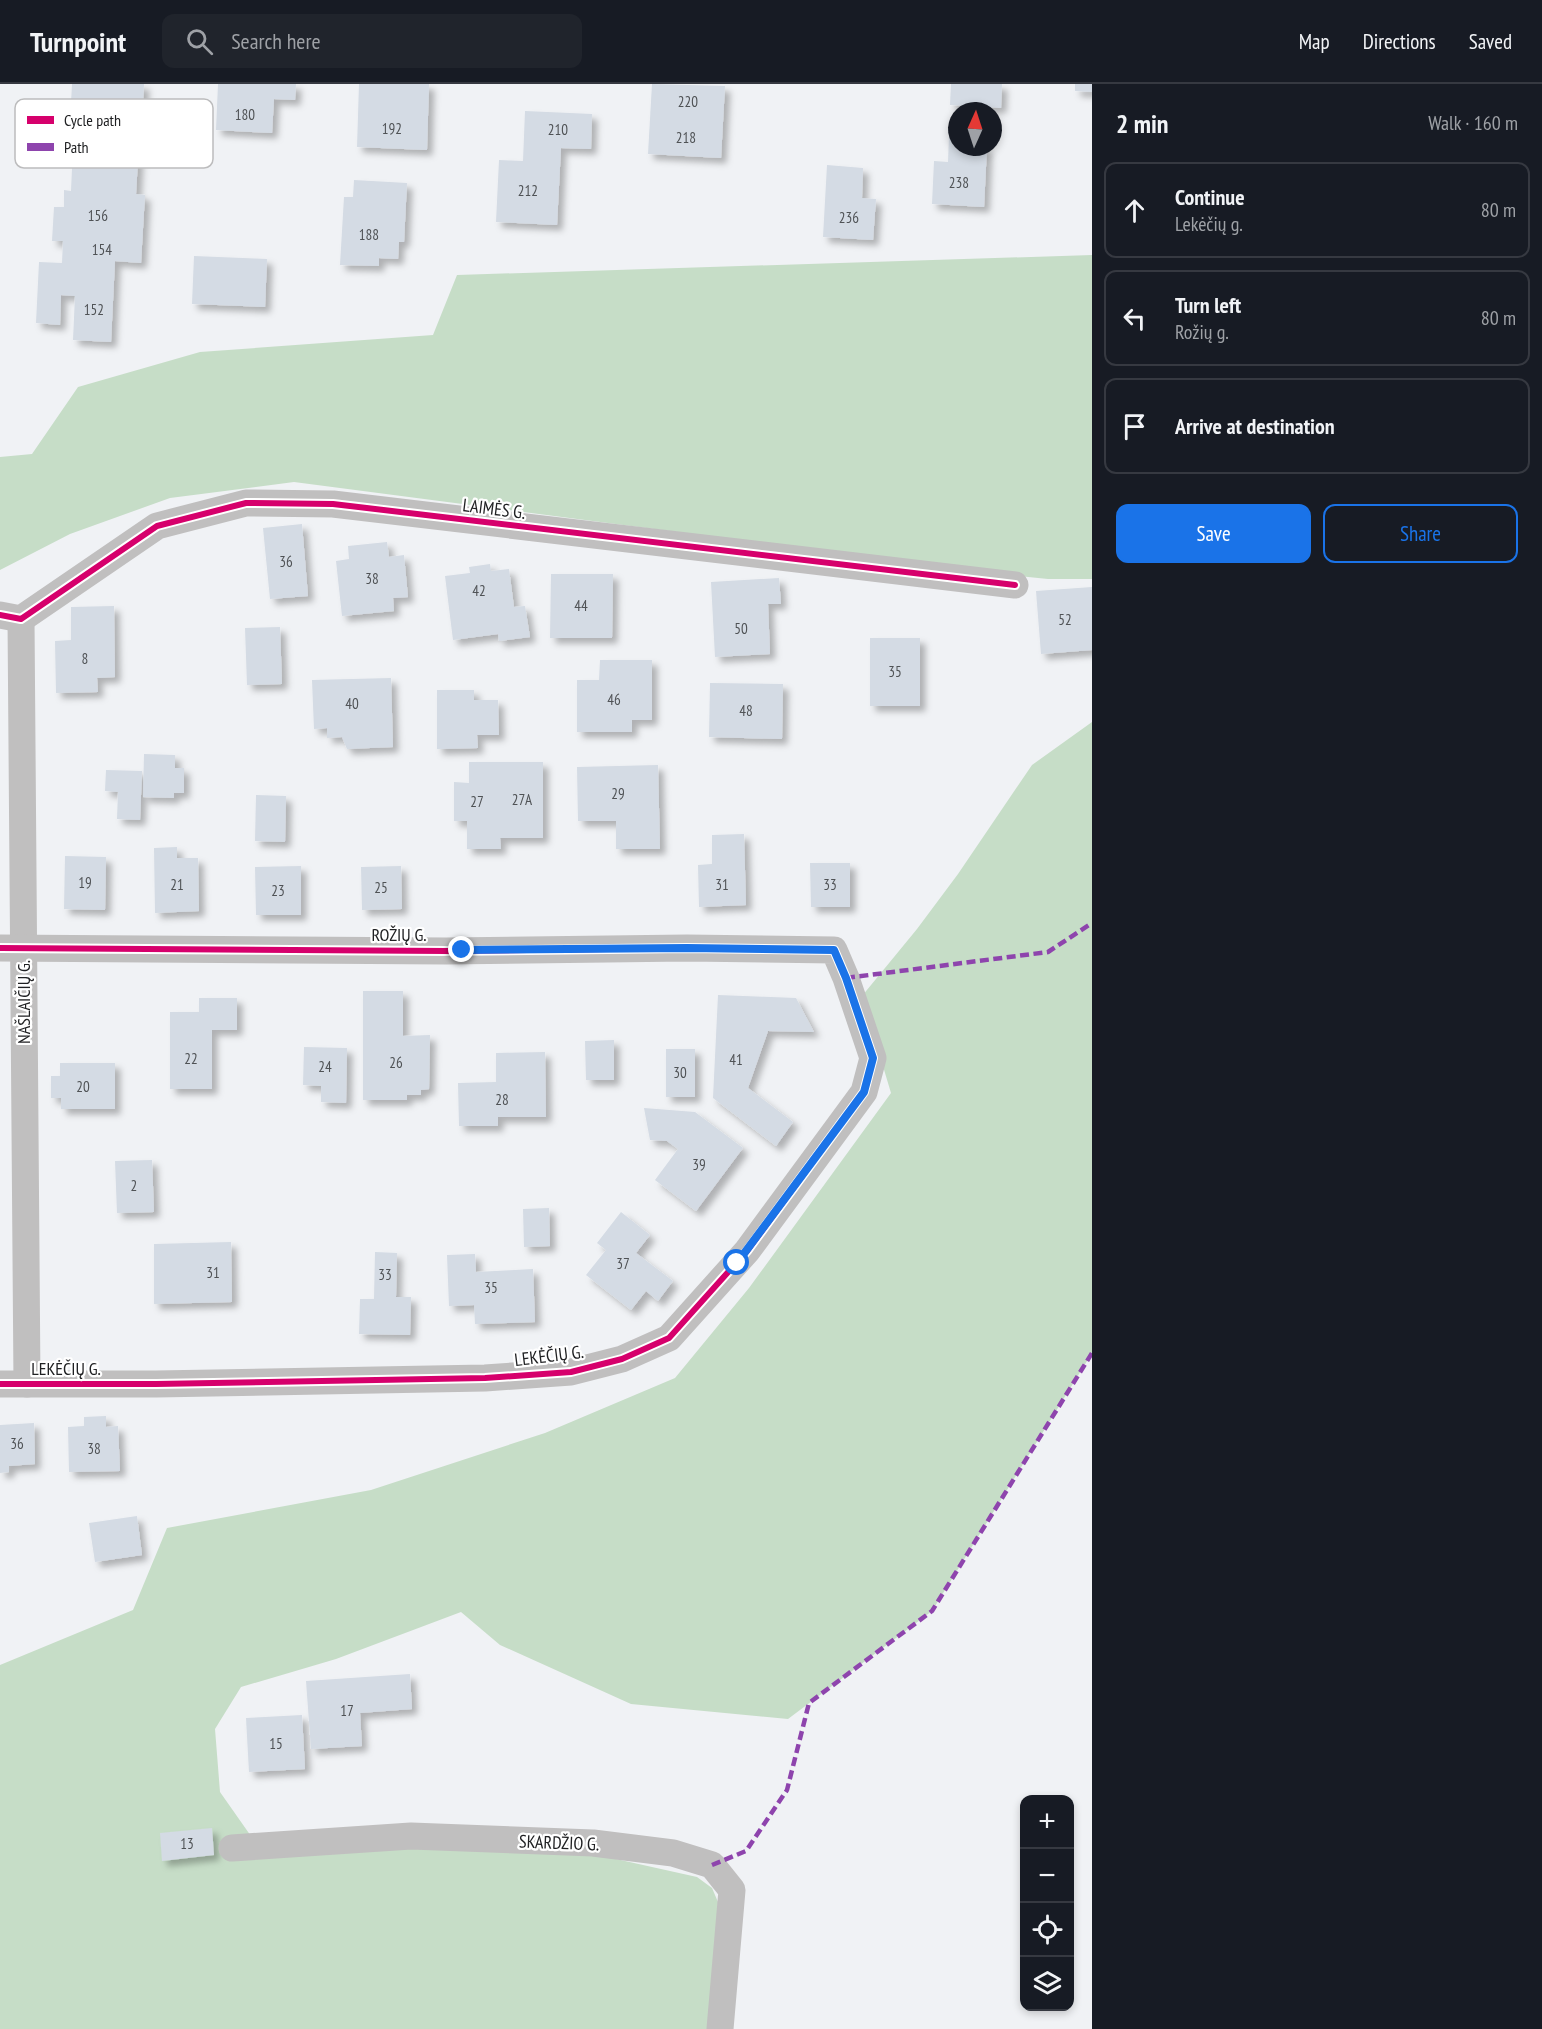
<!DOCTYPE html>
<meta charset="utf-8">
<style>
body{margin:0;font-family:"PT Sans Narrow",sans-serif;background:#20242c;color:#f1f3f6}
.controls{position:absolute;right:18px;bottom:18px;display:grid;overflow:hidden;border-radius:12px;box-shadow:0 3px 9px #0003}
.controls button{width:54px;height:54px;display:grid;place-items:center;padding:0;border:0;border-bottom:2px solid #363941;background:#171b24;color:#f1f3f6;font:30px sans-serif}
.compass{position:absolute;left:948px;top:18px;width:54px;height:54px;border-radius:50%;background:#171b24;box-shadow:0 3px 9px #0003;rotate:3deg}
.stop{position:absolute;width:18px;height:18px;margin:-14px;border:4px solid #1a73e8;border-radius:50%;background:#fff}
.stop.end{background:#1a73e8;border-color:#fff;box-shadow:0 2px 6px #0008}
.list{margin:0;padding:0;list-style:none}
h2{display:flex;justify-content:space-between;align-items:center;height:78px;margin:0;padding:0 24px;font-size:26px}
h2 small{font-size:20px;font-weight:400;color:#9ea1a6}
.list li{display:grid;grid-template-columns:39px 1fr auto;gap:18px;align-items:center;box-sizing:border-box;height:96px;margin:0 12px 12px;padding:0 12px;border:2px solid #363941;border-radius:12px}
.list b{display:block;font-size:22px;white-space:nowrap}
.list p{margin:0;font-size:20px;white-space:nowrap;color:#9ea1a6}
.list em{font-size:20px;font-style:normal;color:#9ea1a6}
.actions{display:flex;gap:12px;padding:18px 24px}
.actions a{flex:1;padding:14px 0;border:2px solid #1a73e8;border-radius:12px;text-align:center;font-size:21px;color:#1a73e8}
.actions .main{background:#1a73e8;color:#fff}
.icon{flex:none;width:33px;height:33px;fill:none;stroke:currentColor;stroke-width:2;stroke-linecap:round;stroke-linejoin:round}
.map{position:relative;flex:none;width:1092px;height:1945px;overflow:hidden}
header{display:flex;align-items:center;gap:36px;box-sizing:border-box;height:84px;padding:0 30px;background:#171b24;border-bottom:2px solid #363941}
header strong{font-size:28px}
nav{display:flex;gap:33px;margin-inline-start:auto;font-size:21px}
.search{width:420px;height:54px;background:#20242c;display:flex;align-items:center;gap:15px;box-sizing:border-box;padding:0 21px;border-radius:12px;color:#9ea1a6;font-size:22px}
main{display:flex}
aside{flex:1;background:#171b24}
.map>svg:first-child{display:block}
.green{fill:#c6ddc7}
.building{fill:#d4dbe4;filter:url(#shadow)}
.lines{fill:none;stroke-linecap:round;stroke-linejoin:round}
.minor{stroke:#c0bfbf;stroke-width:27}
.quiet{stroke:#8e44ad;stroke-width:4.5;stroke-dasharray:9 4.5;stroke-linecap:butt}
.cycleway-casing{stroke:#fff;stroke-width:10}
.cycleway{stroke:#d6006c;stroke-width:6}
.route{stroke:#1a73e8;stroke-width:8}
.labels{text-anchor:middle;stroke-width:4.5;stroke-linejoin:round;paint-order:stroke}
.number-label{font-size:15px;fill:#4f5255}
.street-label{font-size:18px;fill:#202123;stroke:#fff}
.key{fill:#fff;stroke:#bcbcbd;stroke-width:1.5}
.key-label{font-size:16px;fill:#202123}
</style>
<header>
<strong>Turnpoint</strong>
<div class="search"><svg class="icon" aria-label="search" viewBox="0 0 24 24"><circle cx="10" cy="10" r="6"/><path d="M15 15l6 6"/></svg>Search here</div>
<nav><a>Map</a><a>Directions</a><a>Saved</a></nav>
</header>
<main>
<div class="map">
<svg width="1092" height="1945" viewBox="0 0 1092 1945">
<defs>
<filter id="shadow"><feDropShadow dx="5.5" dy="5.5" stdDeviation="3" flood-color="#0004"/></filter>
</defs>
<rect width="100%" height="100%" fill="#f0f2f5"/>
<g class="green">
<path d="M1092,171V495H1048L991,489L294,398L170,414L70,450L0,486V373L32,370L78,303L200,268L433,251L457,191Z"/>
<path d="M1092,638V1269L932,1527L788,1635L631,1620L500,1561L461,1528L336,1575L241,1603L215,1645L220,1708L258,1762L535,1757L697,1793L712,1804L718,1818L709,1945H0V1581L133,1526L167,1444L371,1406L545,1349L675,1294L749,1204L891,1009L862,912L917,845L958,790L1032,681Z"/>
</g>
<g class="building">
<path d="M72,0H144L143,19H148L147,43L140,42L136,110L145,111L141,179L115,177L111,258L73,256L75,212L61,211L60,241L36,239L39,178L62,179L63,157H52L54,123H64V106L71,107L74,39L70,38Z"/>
<path d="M218,0H296L295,16L274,15L272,49L216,46Z"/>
<path d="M359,0H429L427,66L357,63Z"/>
<path d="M652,0L725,2L721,74L648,70Z"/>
<path d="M951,0H1002L1001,24L950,21Z"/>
<path d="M1075,0H1092V8L1075,7Z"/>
<path d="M525,27L592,30L591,65L561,64L557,141L496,138L499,76L523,77Z"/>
<path d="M949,51H957V63H987L984,123L932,120L934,77L948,78Z"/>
<path d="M827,81L863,84L862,114L876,115L873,156L823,153Z"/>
<path d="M354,96L407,99L404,158H399L398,175L379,174V182L340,181L344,113H353Z"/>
<path d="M194,172L267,175L265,223L192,220Z"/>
<path d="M302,440L308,512L270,515L263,444Z"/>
<path d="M387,458L389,473L404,471L408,513L393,514L394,527L342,532L336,477L349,475L348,462Z"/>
<path d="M490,480L491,487L509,485L514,523L525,522L530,553L499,557L498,550L453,556L445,492L470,489L469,483Z"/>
<path d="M551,490H613L612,554H550Z"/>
<path d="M779,494L781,520H768L770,570L715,573L711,498Z"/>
<path d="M1092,503V566L1041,570L1036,507Z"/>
<path d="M114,522L115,593L97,594L98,608L56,609L55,557L71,556V523Z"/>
<path d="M280,543L282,600L247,601L245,544Z"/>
<rect x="870" y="554" width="50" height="68"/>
<path d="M600,576H652V636H632V648H577V596H599Z"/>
<path d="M391,594L393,663L347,665L342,653L327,654V644L314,645L312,596Z"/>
<path d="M710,599L783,600L782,655L709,653Z"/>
<path d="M437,606H474V616H498L499,651H477L478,664L437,665Z"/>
<path d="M144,670L175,671V684H184V709H174V714L143,713Z"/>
<path d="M469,678H543V754H500L501,765H467V737H454V698L469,699Z"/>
<path d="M658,681L660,765H616V737H578L577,683Z"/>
<path d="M106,686L142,687L140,736L117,735L118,708L105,707Z"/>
<path d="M256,711L286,712L285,758L255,757Z"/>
<path d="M744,750L746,821L699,823L698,781L712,780V751Z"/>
<path d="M177,763V774H198L199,827L155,829L154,764Z"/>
<path d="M65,772L106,773L105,826L64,825Z"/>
<path d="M810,779H850V823H811Z"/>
<path d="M301,782V831H256L255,783Z"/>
<path d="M401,782L402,825L362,826L361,783Z"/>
<path d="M363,907H403V952L430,951L429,1005L421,1006V1011H407V1016H363Z"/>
<path d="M718,911L796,914L814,948L768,947L748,1004L793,1038L776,1062L713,1014Z"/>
<path d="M199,914H237V946H212V1005H170V928H199Z"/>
<path d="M614,956V996H586L585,957Z"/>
<path d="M304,963L347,964L346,1019L321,1018V1002L303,1001Z"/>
<rect x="666" y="965" width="29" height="48"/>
<path d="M545,968L546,1033H498V1042H459L458,999L496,998V969Z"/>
<path d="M60,979H115V1025H61V1014H51V992H60Z"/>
<path d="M644,1024L695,1028L743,1064L696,1127L655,1096L678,1065L667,1057L650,1056Z"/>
<path d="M152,1076L154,1128L117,1129L115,1077Z"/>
<path d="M549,1124L550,1162L524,1163L523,1125Z"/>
<path d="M621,1128L650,1151L636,1169L673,1197L658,1217L646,1207L631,1226L586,1191L606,1166L597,1159Z"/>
<path d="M231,1158L232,1218L154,1220V1160Z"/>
<path d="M375,1168L397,1169L396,1213H411L410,1251L359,1250L360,1215H374Z"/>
<path d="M475,1170L476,1188L533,1185L535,1238L475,1240L474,1221L449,1222L447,1171Z"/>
<path d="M106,1332V1343L118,1342L120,1387L69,1388L68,1343L84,1342V1333Z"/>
<path d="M34,1339L35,1380L9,1382V1388L0,1389V1341Z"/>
<path d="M137,1432L142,1471L95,1478L89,1439Z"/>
<path d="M410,1590L412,1625L360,1629L362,1662L311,1665L306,1597Z"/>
<path d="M302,1631L305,1685L249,1688L246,1634Z"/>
<path d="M212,1744L214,1771L162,1777L160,1749Z"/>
</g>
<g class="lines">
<g class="minor">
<path d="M0,531L21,535L157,442L246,419L333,420L1015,501"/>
<path d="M21,535L27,1300"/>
<path d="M0,864L446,867L687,864L834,866L846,894L873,974L864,1008L747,1167L669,1254L622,1275L571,1288L485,1294L156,1300H0"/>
<path d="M232,1764L411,1752L593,1759L673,1769L712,1781L732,1806L720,1945"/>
</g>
<g class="quiet">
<path d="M846,894L1048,868L1092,839"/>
<path d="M712,1781L746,1767L787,1706L809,1619L932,1527L1092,1269"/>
</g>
<defs>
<g id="cycleway">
<path d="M0,531L21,535L157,442L246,419L333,420L1015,501"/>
<path d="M0,864L446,867L687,864L834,866L846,894L873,974L864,1008L747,1167L669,1254L622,1275L571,1288L485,1294L156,1300H0"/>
</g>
</defs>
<use href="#cycleway" class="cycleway-casing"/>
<use href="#cycleway" class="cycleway"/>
</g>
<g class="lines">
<path class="route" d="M462,866L687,864L834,866L846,894L873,974L864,1008L737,1179"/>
</g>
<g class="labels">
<g class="number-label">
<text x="688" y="23">220</text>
<text x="245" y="36">180</text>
<text x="392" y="50">192</text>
<text x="558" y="51">210</text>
<text x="686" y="59">218</text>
<text x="959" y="104">238</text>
<text x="528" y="112">212</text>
<text x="98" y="137">156</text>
<text x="849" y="139">236</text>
<text x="369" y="156">188</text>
<text x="102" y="171">154</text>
<text x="94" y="231">152</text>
<text x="286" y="483">36</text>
<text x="372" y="500">38</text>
<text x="479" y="512">42</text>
<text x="581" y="527">44</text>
<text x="1065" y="541">52</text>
<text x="741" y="550">50</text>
<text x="85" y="580">8</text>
<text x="895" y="593">35</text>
<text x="614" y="621">46</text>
<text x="352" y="625">40</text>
<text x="746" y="632">48</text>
<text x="618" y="715">29</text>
<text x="522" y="721">27A</text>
<text x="477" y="723">27</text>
<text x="85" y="804">19</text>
<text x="177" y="806">21</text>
<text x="722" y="806">31</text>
<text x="830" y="806">33</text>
<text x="381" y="809">25</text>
<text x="278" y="812">23</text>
<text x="191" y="980">22</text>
<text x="736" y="981">41</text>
<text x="396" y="984">26</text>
<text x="325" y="988">24</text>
<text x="680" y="994">30</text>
<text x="83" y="1008">20</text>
<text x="502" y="1021">28</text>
<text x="699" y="1086">39</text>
<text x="134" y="1107">2</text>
<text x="623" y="1185">37</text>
<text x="213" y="1194">31</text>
<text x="385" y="1196">33</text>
<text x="491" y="1209">35</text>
<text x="17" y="1365">36</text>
<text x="94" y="1370">38</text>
<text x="347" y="1632">17</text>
<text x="276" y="1665">15</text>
<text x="187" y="1765">13</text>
</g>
<g class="street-label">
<text transform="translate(494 425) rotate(7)" y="6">LAIMĖS G.</text>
<text x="399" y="857">ROŽIŲ G.</text>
<text transform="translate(24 918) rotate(-90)" y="6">NAŠLAIČIŲ G.</text>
<text transform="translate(549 1272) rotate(-7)" y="6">LEKĖČIŲ G.</text>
<text x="66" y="1291">LEKĖČIŲ G.</text>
<text transform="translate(559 1759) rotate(2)" y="6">SKARDŽIO G.</text>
</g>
</g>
<rect x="15" y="15" width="198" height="69" rx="9" class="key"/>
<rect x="27" y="32" width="27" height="8" fill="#d6006c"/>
<rect x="27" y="59" width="27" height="8" fill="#8e44ad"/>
<g class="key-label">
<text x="64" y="42">Cycle path</text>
<text x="64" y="69">Path</text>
</g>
</svg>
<div class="controls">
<button>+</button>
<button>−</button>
<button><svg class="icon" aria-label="locate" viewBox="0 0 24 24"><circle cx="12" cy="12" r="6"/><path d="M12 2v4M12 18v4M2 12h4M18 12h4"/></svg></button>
<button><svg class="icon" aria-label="layers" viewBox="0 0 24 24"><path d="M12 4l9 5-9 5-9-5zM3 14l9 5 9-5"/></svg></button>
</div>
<svg class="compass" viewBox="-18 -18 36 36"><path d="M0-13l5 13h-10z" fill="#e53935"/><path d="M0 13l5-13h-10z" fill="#9ea1a6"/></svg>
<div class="stop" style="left:737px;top:1179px"></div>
<div class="stop end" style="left:462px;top:866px"></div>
</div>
<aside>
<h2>2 min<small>Walk · 160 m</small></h2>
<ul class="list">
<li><svg class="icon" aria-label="ahead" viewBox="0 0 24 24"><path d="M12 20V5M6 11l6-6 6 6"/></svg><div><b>Continue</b><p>Lekėčių g.</p></div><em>80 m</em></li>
<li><svg class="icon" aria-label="left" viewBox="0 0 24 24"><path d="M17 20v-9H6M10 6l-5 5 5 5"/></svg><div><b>Turn left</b><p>Rožių g.</p></div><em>80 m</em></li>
<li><svg class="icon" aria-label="arrive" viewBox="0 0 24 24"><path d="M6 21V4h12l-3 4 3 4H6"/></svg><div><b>Arrive at destination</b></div></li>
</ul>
<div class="actions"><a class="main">Save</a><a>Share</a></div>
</aside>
</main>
